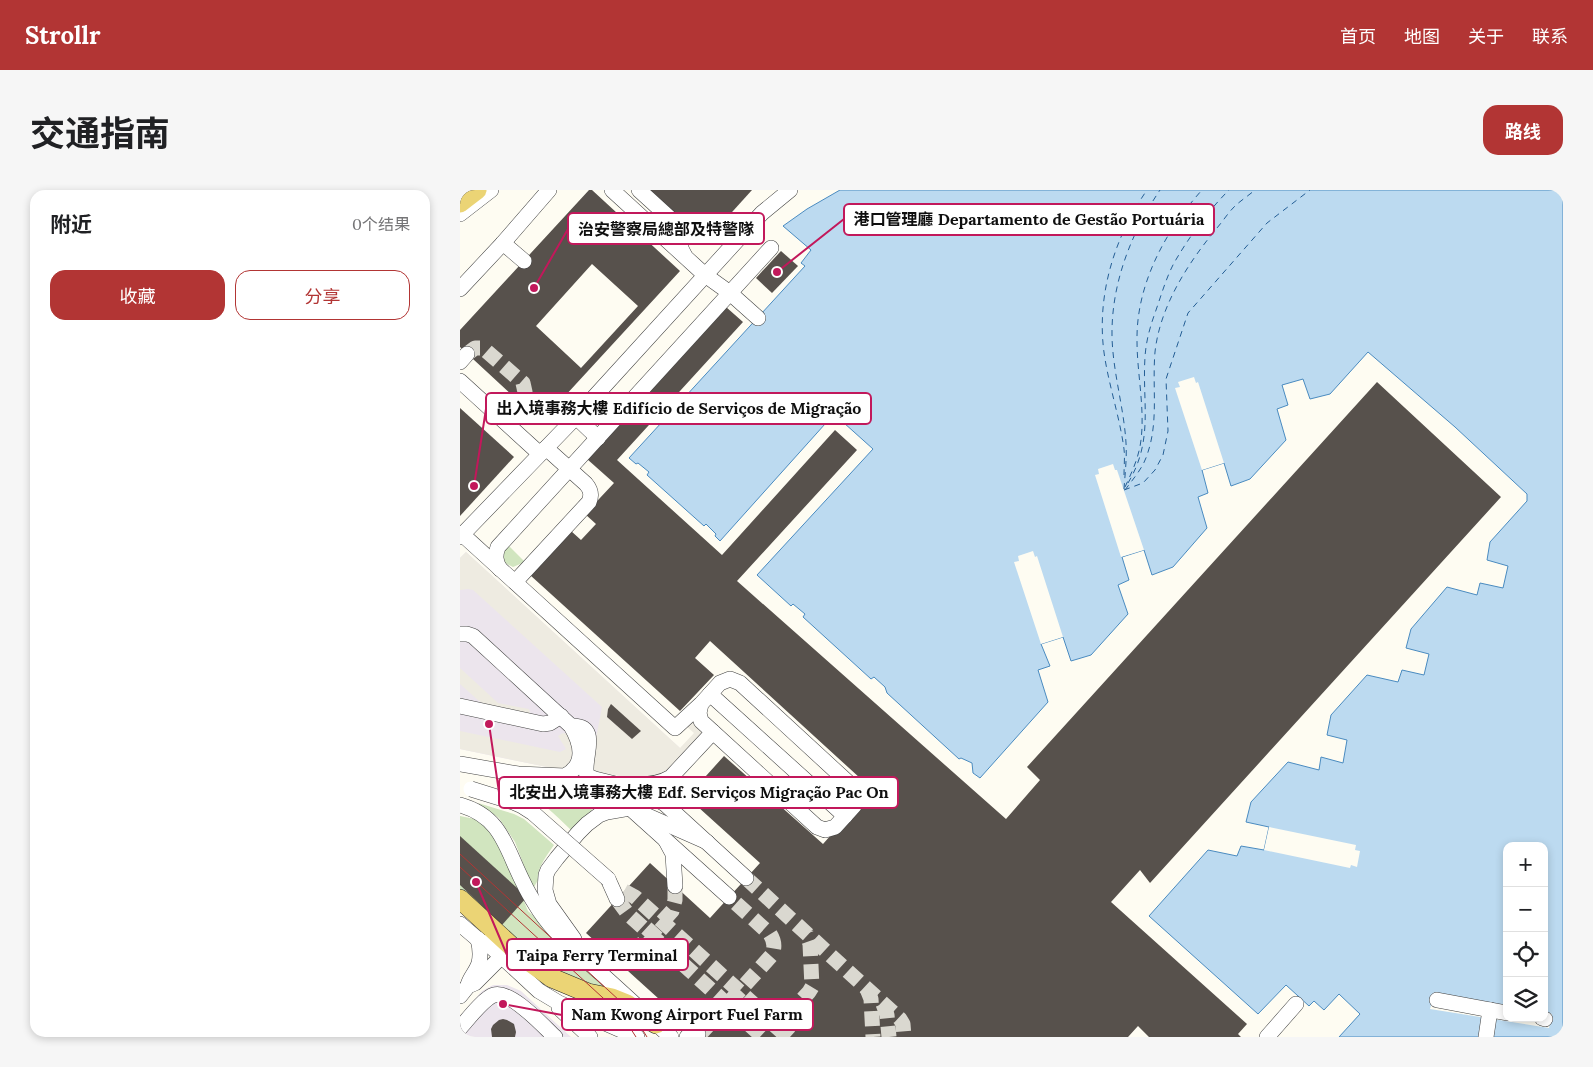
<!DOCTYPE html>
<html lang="zh">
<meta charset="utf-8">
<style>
body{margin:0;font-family:Lora,"Noto Sans SC",serif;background:#f6f6f6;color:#202124}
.controls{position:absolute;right:15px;bottom:15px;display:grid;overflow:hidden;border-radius:10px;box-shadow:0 2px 8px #0003}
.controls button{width:45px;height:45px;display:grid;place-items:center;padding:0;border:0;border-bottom:1px solid #e0e0e0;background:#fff;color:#202124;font:25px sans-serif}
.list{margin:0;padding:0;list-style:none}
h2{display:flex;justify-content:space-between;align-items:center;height:65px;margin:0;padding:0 20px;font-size:21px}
h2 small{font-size:16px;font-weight:400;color:#757577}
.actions{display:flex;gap:10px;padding:15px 20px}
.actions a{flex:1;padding:11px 0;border:1px solid #b23534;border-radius:15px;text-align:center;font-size:18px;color:#b23534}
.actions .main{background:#b23534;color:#fff}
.icon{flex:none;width:28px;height:28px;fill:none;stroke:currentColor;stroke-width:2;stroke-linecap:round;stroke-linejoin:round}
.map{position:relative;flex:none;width:1103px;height:847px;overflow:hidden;border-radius:15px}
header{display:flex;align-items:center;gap:30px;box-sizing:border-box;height:70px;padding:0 25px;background:#b23534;color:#fff}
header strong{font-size:24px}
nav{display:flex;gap:28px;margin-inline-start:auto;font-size:18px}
.intro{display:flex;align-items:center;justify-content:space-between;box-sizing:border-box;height:120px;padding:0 30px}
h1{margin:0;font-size:35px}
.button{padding:12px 22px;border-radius:15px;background:#b23534;color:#fff;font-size:18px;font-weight:700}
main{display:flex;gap:30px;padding:0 30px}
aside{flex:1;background:#fff;border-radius:15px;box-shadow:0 2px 8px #0003}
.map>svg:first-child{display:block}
.industrial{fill:#ece5ed}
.green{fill:#d1e5bf}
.plaza{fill:#eeebe1}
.water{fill:#bcdaf0;stroke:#4a8bc0;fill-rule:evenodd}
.pier{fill:#fefcf2}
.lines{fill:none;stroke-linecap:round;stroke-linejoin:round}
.ferry{stroke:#245e95;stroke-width:1;stroke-dasharray:6 5;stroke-linecap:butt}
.building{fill:#57514c;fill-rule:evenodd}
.minor-tunnel{stroke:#dad8d0;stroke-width:15;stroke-dasharray:15 8;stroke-linecap:butt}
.minor-casing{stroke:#424242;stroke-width:16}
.major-casing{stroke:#202020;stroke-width:20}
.minor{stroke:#fff;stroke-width:15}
.major{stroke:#ebd475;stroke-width:19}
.tram{stroke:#b23534;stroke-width:1}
.minor-bridge-casing{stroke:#424242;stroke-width:16;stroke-linecap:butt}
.minor-bridge{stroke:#fff;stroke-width:15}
.leader{fill:none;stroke:#c2185b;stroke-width:2}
.callout-dot{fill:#c2185b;stroke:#fff;stroke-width:2}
.callout{fill:#fff;stroke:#c2185b;stroke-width:2}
.callout-label{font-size:16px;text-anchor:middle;font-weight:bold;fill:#0f0f0f}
</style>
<header>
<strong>Strollr</strong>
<nav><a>首页</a><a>地图</a><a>关于</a><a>联系</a></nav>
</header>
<div class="intro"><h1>交通指南</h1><a class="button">路线</a></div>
<main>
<aside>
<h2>附近<small>0个结果</small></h2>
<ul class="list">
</ul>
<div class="actions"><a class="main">收藏</a><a>分享</a></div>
</aside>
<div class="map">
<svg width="1103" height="847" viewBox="0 0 1103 847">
<rect width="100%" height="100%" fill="#fefcf2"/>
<g class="industrial">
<path d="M6,362L220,558L190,592L141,582L101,580L0,559V368Z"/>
<path d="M33,795H47L61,801L111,847H0V826L22,801Z"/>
</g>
<g class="green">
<path d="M47,354L65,372L53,377L45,373L42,365Z"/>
<path d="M61,598L129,610L132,620L111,640C95,625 80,608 59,601Z"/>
<path d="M18,613L54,624L64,629L94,655C88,664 76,679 78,690L74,697L71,694L55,652L39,628Z"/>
<path d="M0,626L15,629L24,636L40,654L68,721L174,817L184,832L189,842L123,811L98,797L0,711Z"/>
</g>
<g class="plaza">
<path d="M6,362L220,558L234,543L226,536L231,532L235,533L241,538V546L203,588L190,592L135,581L132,579L131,574L142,517L13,400L8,399L0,400V368Z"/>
<path d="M0,478L38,513L69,519L70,523L69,524L24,514L19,511L0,494Z"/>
<path d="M0,541L100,562L106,559L98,546L103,543L108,544L116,568L105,578L97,579L0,559Z"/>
</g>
<path class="water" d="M380,0H1103V847H879L900,824L879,804L864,820L854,811L849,816L826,795L798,824L689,726L748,660L777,666L781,656L804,660L809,637L786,632L791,612L828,572L859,580L861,567L883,573L887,550L867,545L871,525L907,485L938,492L942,480L964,485L969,464L946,458L951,439L987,397L1017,405L1020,393L1043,398L1048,376L1027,370L1030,352L1067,311V304L995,237L908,162L870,204L850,209L843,189L822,195L828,215L817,219L826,250L790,289L771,296L764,273L742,280L748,303L738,307L747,338L713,377L692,385L684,360L662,367L669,390L658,395L668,424L631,465L611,471L603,447L581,454L590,476L578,480L588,512L520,588L513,583L512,573L501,568L499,569L427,503L425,497L414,487L411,489L343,427L345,424L333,414L331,416L297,385L413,259L374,224L260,351L255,346L256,344L246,334L244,336L187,285L189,282L178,273L176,274L169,268L345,76L341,73L351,60L323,36L347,19ZM1047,656H1084V828H1047Z"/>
<g class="pier">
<path d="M734,187L736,193L738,192L764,273L742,280L715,198L720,197L718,192Z"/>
<path d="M653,274L655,280H657L684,360L661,367L635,285L639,284L638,279Z"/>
<path d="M573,361L575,367L577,366L603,447L581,454L554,372L559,371L558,366Z"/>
<path d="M809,637L896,655L895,660L900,661L897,677L891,675L890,678L804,660Z"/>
<path d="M974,805L1047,828H1084V823L1092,824L1089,838L970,819Z"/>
</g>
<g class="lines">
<g class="ferry">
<path d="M664,285C664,277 665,267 664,259C660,229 650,199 645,169C635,110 653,49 687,0"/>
<path d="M668,293C694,250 682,213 685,167C686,151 690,137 695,123C701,106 706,88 714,73C729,47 748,21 769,0"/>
<path d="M665,297C672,282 679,267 681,250C685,218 677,183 677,151C676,95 705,41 742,0"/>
<path d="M664,299C665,284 667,268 666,253C664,218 653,183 652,147C651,94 671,43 700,0"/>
<path d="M664,300L683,293L695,280L703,265L708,241L706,189L728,123L807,33L850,0"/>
<path d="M665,300C673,289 683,278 687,265C699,232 692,197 695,162C700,116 728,73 757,38C763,31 768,23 774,17C780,11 788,6 795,0"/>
</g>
</g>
<g class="building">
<path d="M129,0H132L220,81L81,232L0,157V140ZM132,74L178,116L121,178L76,136Z"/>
<path d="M187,0H292L244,53Z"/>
<path d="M321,61L338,76L312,103L296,88Z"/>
<path d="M266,117L283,132L157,270L262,365L375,240L397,260L277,391L546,629L580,590L567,577L917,192L1041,307L690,693L680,680L651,712L787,834L778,844L781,847H689L678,836L668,847H241L126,743L190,673L250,728L300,673L227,607L264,566L363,654L412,599L250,451L235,468L254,485L220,521L70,385L111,341L121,350L136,334L125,324L154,293L127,269Z"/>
<path d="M0,218L54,267L0,326Z"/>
<path d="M151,514L181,541L172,549L147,527L148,519Z"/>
<path d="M0,646L67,707L42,735L0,695Z"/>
<path d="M43,829L47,830L54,834L56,842L55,847H32L31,839L33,835L39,830Z"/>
</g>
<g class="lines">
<g class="minor-tunnel">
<path d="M7,164L15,158H23L63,193L65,202L59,211"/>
<path d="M286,688L440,829L443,834L444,847"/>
<path d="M164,701L175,707L330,847"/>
<path d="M157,709L168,724L303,847"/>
<path d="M144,759L171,758L182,754L212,721L215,710V696"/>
<path d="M407,799L411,809L413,847"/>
<path d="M423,814L427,825L429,847"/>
<path d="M312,843L349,802L352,797L350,754L346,743"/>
<path d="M238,844L243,841L311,766C315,758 315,752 310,744L269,707"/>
</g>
<defs>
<g id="minor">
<path d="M152,0L245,85L270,103L298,128"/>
<path d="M179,0L213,31C219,41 217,54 224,64"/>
<path d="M0,24L31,0"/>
<path d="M43,53L64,71"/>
<path d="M0,99L43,53L89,0"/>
<path d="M0,172L7,164"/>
<path d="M0,191L80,264"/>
<path d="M116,227L138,248"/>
<path d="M42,229L59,211"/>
<path d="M3,345L215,538L241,514L260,493L270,489L280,493L392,596L397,605L394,616L375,637L365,640L357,637L241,531L239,523L241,514"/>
<path d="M0,347L116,227L302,23L330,0"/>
<path d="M40,379C35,371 35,365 38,357L311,58"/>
<path d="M55,392L129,312C132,305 131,300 126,294L86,258"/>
<path d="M0,444H7L13,446L111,536C121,553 127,574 105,586L58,584L0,574"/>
<path d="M250,504L385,626"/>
<path d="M0,516L83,534L90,533L101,526"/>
<path d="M111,536C143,535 121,570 127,586L135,589L180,600L205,614L286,688"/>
<path d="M73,590L94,597L151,606L159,610L170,618L269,707"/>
<path d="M174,595C188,595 200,594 211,587L253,542"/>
<path d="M0,615C43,627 46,660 64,694C68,703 74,712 79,720C95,744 117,762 137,780C162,802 186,825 211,847"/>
<path d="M206,651L213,664L215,696"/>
<path d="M148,689L157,709"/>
<path d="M0,734L21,752L27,753L79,801L99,813L177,847"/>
<path d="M114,749L89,714L85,700L86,685L88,680L97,668L118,643L127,634L139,625L147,622L170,618L247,652"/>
<path d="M115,760L144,759"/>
<path d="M8,795C10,787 17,781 19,773C21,765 20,757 18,749"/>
<path d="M0,806L8,796L15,793L42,766"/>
<path d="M977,810L1047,823"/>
<path d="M99,818L130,847"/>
<path d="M1082,828L1085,829"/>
<path d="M0,838C8,829 24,808 34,805C51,800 83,836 95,847"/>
<path d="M227,847L238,844"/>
<path d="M807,847L836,814"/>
<path d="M1026,847L1030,820"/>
</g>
<g id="major">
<path d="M0,13L17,0"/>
<path d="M0,709L63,767L92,788L128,803L152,808L167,814L196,834"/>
</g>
</defs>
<use href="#minor" class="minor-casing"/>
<use href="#major" class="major-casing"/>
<use href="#minor" class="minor"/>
<use href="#major" class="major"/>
<g class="tram">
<path d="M0,664L160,811L174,826L187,847"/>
<path d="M0,677L154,818L167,833L176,847"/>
</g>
<defs>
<path id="minor-bridge" d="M11,599L53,612L62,616L73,623L148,689"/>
</defs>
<use href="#minor-bridge" class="minor-bridge-casing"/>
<use href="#minor-bridge" class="minor-bridge"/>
</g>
<path class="leader" d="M317 82L384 29M74 98L108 39M14 296L26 219M29 534L39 602M16 692L47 765M43 814L102 825"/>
<g class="callout-dot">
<circle cx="317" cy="82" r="5"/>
<circle cx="74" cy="98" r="5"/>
<circle cx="14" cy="296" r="5"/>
<circle cx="29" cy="534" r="5"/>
<circle cx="16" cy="692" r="5"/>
<circle cx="43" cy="814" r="5"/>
</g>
<g class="callout">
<rect x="384" y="14" width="370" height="31" rx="5"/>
<rect x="108" y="23" width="196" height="31" rx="5"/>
<rect x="26" y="203" width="385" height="31" rx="5"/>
<rect x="39" y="587" width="399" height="31" rx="5"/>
<rect x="47" y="749" width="181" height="31" rx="5"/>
<rect x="102" y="809" width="251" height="31" rx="5"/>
</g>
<g class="callout-label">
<text x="569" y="35">港口管理廳 Departamento de Gestão Portuária</text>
<text x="206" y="45">治安警察局總部及特警隊</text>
<text x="219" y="224">出入境事務大樓 Edifício de Serviços de Migração</text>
<text x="239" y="608">北安出入境事務大樓 Edf. Serviços Migração Pac On</text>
<text x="137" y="771">Taipa Ferry Terminal</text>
<text x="227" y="830">Nam Kwong Airport Fuel Farm</text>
</g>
</svg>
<div class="controls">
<button>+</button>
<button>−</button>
<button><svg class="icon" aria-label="locate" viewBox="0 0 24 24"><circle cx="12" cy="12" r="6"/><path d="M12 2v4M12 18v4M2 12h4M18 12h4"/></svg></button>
<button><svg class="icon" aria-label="layers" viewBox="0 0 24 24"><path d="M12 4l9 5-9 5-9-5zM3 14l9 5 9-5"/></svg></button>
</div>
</div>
</main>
